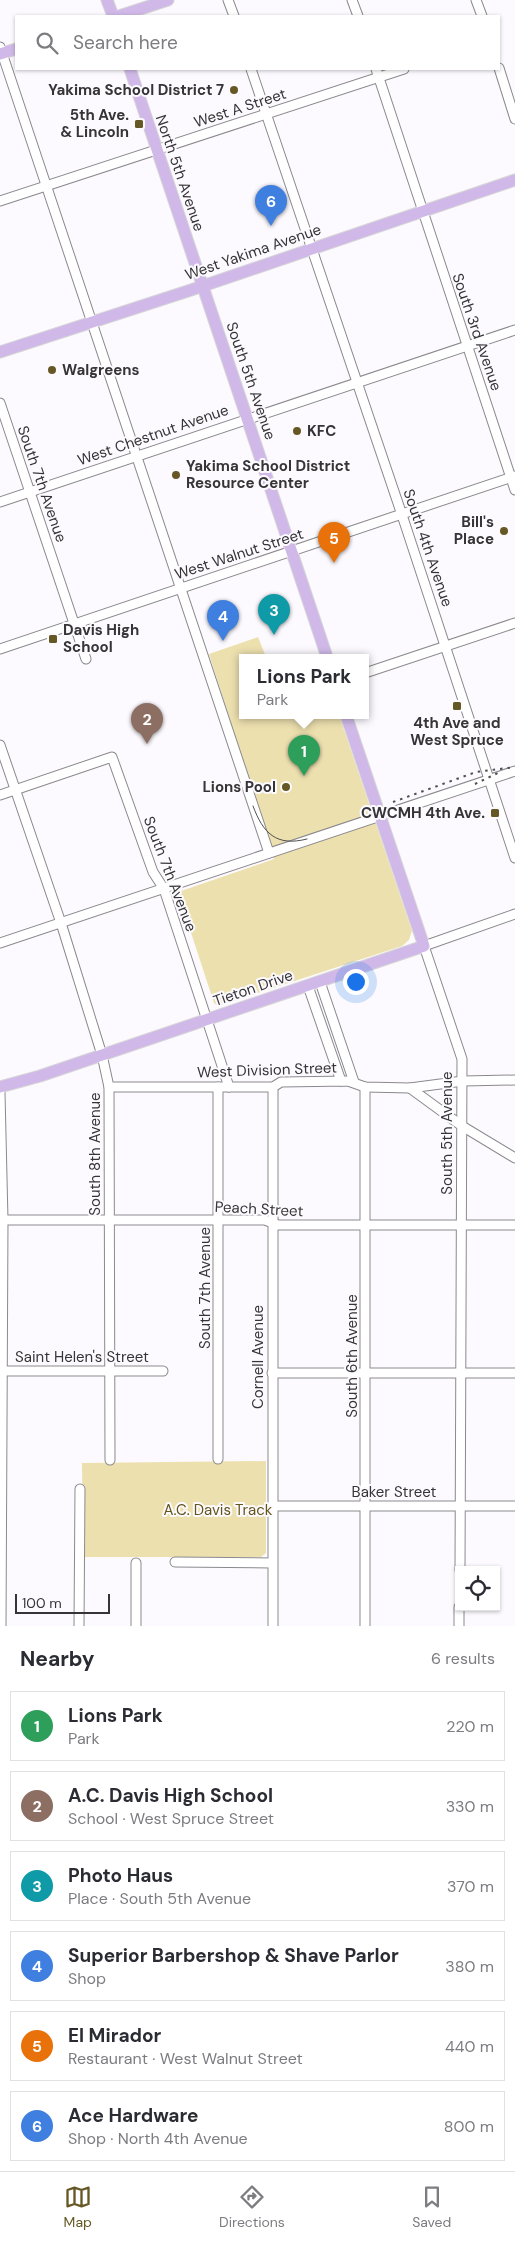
<!DOCTYPE html>
<meta charset="utf-8">
<style>
body{margin:0;font-family:"DM Sans",sans-serif;background:#f7f7f7;color:#2b2b33}
.controls{position:absolute;right:15px;bottom:15px;display:grid;overflow:hidden;border-radius:0px;box-shadow:0 1px 4px #0004}
.controls button{width:45px;height:45px;display:grid;place-items:center;padding:0;border:0;border-bottom:1px solid #e1e1e2;background:#fff;color:#2b2b33;font:25px sans-serif}
.scale{position:absolute;left:15px;bottom:12px;width:95px;box-sizing:border-box;padding-left:5px;border:2px solid #353436;border-top:0;font-size:14px;line-height:18px;white-space:nowrap;color:#353436;-webkit-text-stroke:4px #fcfafe;paint-order:stroke}
.you{position:absolute;left:355px;top:981px;width:18px;height:18px;margin:-12px;border:4px solid #fff;border-radius:50%;background:#1a73e8;box-shadow:0 0 0 8px #1a73e833}
.badge{display:grid;place-items:center;width:32px;height:32px;border-radius:50%;background:#655825;color:#fff;font-size:16px;font-weight:700}
.pin{position:absolute;translate:-50% -41px;filter:drop-shadow(0 1px 2px #0008)}
.pin::after{content:'';position:absolute;top:26px;width:18px;height:15px;background:inherit;clip-path:polygon(0 0,100% 0,50% 100%)}
.popup{position:absolute;left:239px;top:654px;width:130px;height:65px;box-sizing:border-box;display:grid;place-content:center;border-radius:0px;background:#fff;filter:drop-shadow(0 1px 4px #0005);font-size:16px;white-space:nowrap;color:#7c7c81}
.popup b{font-size:19px;color:#2b2b33}
.popup::after{content:'';position:absolute;left:50%;top:100%;margin-left:-10px;border:10px solid transparent;border-top-color:#fff}
.list{margin:0;padding:0;list-style:none}
h2{display:flex;justify-content:space-between;align-items:center;height:65px;margin:0;padding:0 20px;font-size:21px}
h2 small{font-size:16px;font-weight:400;color:#7c7c81}
.list li{display:grid;grid-template-columns:32px 1fr auto;gap:15px;align-items:center;box-sizing:border-box;height:70px;margin:0 10px 10px;padding:0 10px;border:1px solid #e1e1e2;border-radius:0px}
.list b{display:block;font-size:19px;white-space:nowrap}
.list p{margin:0;font-size:16px;white-space:nowrap;color:#7c7c81}
.list em{font-size:16px;font-style:normal;color:#7c7c81}
.icon{flex:none;width:28px;height:28px;fill:none;stroke:currentColor;stroke-width:2;stroke-linecap:round;stroke-linejoin:round}
.map{position:relative;flex:none;width:515px;height:1626px;overflow:hidden}
.search{position:absolute;background:#fff;box-shadow:0 1px 4px #0004;left:15px;right:15px;top:15px;height:55px;display:flex;align-items:center;gap:12px;box-sizing:border-box;padding:0 18px;border-radius:0px;color:#7c7c81;font-size:19px}
.sheet{height:545px;background:#fff}
nav{display:flex;justify-content:space-around;align-items:center;box-sizing:border-box;height:70px;border-top:1px solid #e1e1e2;background:#fff;font-size:14px;color:#7c7c81}
nav a{display:grid;justify-items:center;gap:2px}
nav .on{color:#655825}
.map>svg:first-child{display:block}
.park{fill:#ede0af}
.lines{fill:none;stroke-linecap:round;stroke-linejoin:round}
.minor-casing{stroke:#8b898e;stroke-width:11}
.major-casing{stroke:#d7d6d7;stroke-width:13}
.minor{stroke:#fff;stroke-width:9}
.major{stroke:#d0b9e8;stroke-width:11}
.tram{stroke:#4f4e50;stroke-width:1}
.rail{stroke:#4f4e50;stroke-width:2;stroke-dasharray:2.5 5;stroke-linecap:butt}
.poi-dot{fill:#655825;stroke:#fcfafe;stroke-width:2}
.labels{text-anchor:middle;stroke-width:4;stroke-linejoin:round;paint-order:stroke}
.poi-label{font-size:15px;font-weight:bold;fill:#353436;stroke:#fcfafe;text-anchor:end}
.street-label{font-size:15px;fill:#353436;stroke:#fcfafe}
.park-label{font-size:15px;fill:#63551b;stroke:#fcfafe}
</style>
<div class="map">
<svg width="515" height="1626" viewBox="0 0 515 1626">
<rect width="100%" height="100%" fill="#fcfafe"/>
<g class="park">
<path d="M258,637L266,657H243V715H339L412,931L409,940L402,946L218,1006L214,1003L179,896L181,891L274,859L209,654Z"/>
<path d="M266,1461V1553L261,1557H83L82,1463Z"/>
</g>
<g class="lines">
<defs>
<g id="minor">
<path d="M228,0L234,16"/>
<path d="M352,0L358,16"/>
<path d="M476,0L482,16"/>
<path d="M0,47L269,853"/>
<path d="M499,68L515,119"/>
<path d="M251,69L402,515L515,858"/>
<path d="M376,69L515,490"/>
<path d="M0,201L404,69"/>
<path d="M0,403L86,659"/>
<path d="M0,502L515,330"/>
<path d="M0,649L515,476"/>
<path d="M365,673L515,623"/>
<path d="M0,745L61,923L102,1055L109,1087L110,1460"/>
<path d="M0,795L112,757L153,872L164,889L229,1087"/>
<path d="M0,943L515,771"/>
<path d="M320,982L354,1082"/>
<path d="M308,986L341,1081"/>
<path d="M109,1087H273L281,1082L348,1081L365,1087L410,1088L463,1081L515,1080"/>
<path d="M410,1088L462,1126L515,1158"/>
<path d="M0,1093L3,1220L1,1626"/>
<path d="M3,1220H265L278,1225H515"/>
<path d="M1,1371H163"/>
<path d="M272,1373H515"/>
<path d="M218,1459V1087"/>
<path d="M272,1506H515"/>
<path d="M175,1562L272,1563"/>
<path d="M136,1563V1626"/>
<path d="M460,1570L462,1059L424,946L515,914"/>
<path d="M79,1626L80,1489"/>
<path d="M273,1626V1087"/>
<path d="M365,1626V1087"/>
<path d="M459,1626V1607"/>
</g>
<g id="major">
<path d="M107,0L113,16"/>
<path d="M119,16L168,0"/>
<path d="M0,54L16,49"/>
<path d="M130,69L327,657"/>
<path d="M0,352L191,290L515,180"/>
<path d="M0,1087L40,1076L424,946L346,715"/>
</g>
</defs>
<use href="#minor" class="minor-casing"/>
<use href="#major" class="major-casing"/>
<use href="#minor" class="minor"/>
<use href="#major" class="major"/>
<path class="tram" d="M253,806C263,833 276,847 307,839"/>
<g class="rail">
<path d="M475,784L502,771"/>
<path d="M393,802L476,772L515,767"/>
</g>
</g>
<g class="poi-dot">
<circle cx="234" cy="90" r="5"/>
<rect x="134" y="119" width="10" height="10" rx="2.5"/>
<circle cx="52" cy="370" r="5"/>
<circle cx="297" cy="431" r="5"/>
<circle cx="176" cy="475" r="5"/>
<circle cx="504" cy="531" r="5"/>
<rect x="48" y="634" width="10" height="10" rx="2.5"/>
<rect x="452" y="701" width="10" height="10" rx="2.5"/>
<circle cx="286" cy="787" r="5"/>
<rect x="490" y="808" width="10" height="10" rx="2.5"/>
</g>
<g class="labels">
<g class="poi-label">
<text x="224" y="95">Yakima School District 7</text>
<text x="129" y="120">5th Ave.<tspan x="129" dy="17">&amp; Lincoln</tspan></text>
<text x="62" y="375" text-anchor="start">Walgreens</text>
<text x="307" y="436" text-anchor="start">KFC</text>
<text x="186" y="471" text-anchor="start">Yakima School District<tspan x="186" dy="17">Resource Center</tspan></text>
<text x="494" y="527">Bill's<tspan x="494" dy="17">Place</tspan></text>
<text x="63" y="635" text-anchor="start">Davis High<tspan x="63" dy="17">School</tspan></text>
<text x="457" y="728" text-anchor="middle">4th Ave and<tspan x="457" dy="17">West Spruce</tspan></text>
<text x="276" y="792">Lions Pool</text>
<text x="485" y="818">CWCMH 4th Ave.</text>
</g>
<g class="street-label">
<text transform="translate(240 108) rotate(-18)" y="5">West A Street</text>
<text transform="translate(180 173) rotate(71)" y="5">North 5th Avenue</text>
<text transform="translate(253 252) rotate(-19)" y="5">West Yakima Avenue</text>
<text transform="translate(477 332) rotate(71)" y="5">South 3rd Avenue</text>
<text transform="translate(251 381) rotate(71)" y="5">South 5th Avenue</text>
<text transform="translate(153 435) rotate(-19)" y="5">West Chestnut Avenue</text>
<text transform="translate(42 484) rotate(71)" y="5">South 7th Avenue</text>
<text transform="translate(428 548) rotate(71)" y="5">South 4th Avenue</text>
<text transform="translate(239 554) rotate(-18)" y="5">West Walnut Street</text>
<text transform="translate(170 874) rotate(69)" y="5">South 7th Avenue</text>
<text transform="translate(253 988) rotate(-19)" y="5">Tieton Drive</text>
<text transform="translate(267 1070) rotate(-2)" y="5">West Division Street</text>
<text transform="translate(447 1133) rotate(-90)" y="5">South 5th Avenue</text>
<text transform="translate(95 1154) rotate(-90)" y="5">South 8th Avenue</text>
<text transform="translate(259 1209) rotate(3)" y="5">Peach Street</text>
<text transform="translate(205 1288) rotate(-90)" y="5">South 7th Avenue</text>
<text transform="translate(352 1356) rotate(-90)" y="5">South 6th Avenue</text>
<text x="82" y="1362">Saint Helen's Street</text>
<text transform="translate(258 1357) rotate(-90)" y="5">Cornell Avenue</text>
<text x="394" y="1497">Baker Street</text>
</g>
<g class="park-label">
<text x="218" y="1515">A.C. Davis Track</text>
</g>
</g>
</svg>
<div class="controls">
<button><svg class="icon" aria-label="locate" viewBox="0 0 24 24"><circle cx="12" cy="12" r="6"/><path d="M12 2v4M12 18v4M2 12h4M18 12h4"/></svg></button>
</div>
<div class="scale">100 m</div>
<div class="you"></div>
<div class="pin badge" style="left:304px;top:776px;background:#2e9e5b">1</div>
<div class="popup"><b>Lions Park</b>Park</div>
<div class="pin badge" style="left:147px;top:744px;background:#8d6e63">2</div>
<div class="pin badge" style="left:274px;top:635px;background:#0f9aa8">3</div>
<div class="pin badge" style="left:223px;top:641px;background:#3f7fe0">4</div>
<div class="pin badge" style="left:334px;top:563px;background:#e8710a">5</div>
<div class="pin badge" style="left:271px;top:226px;background:#3f7fe0">6</div>
<div class="search"><svg class="icon" aria-label="search" viewBox="0 0 24 24"><circle cx="10" cy="10" r="6"/><path d="M15 15l6 6"/></svg>Search here</div>
</div>
<section class="sheet">
<h2>Nearby<small>6 results</small></h2>
<ul class="list">
<li><span class="badge" style="background:#2e9e5b">1</span><div><b>Lions Park</b><p>Park</p></div><em>220 m</em></li>
<li><span class="badge" style="background:#8d6e63">2</span><div><b>A.C. Davis High School</b><p>School · West Spruce Street</p></div><em>330 m</em></li>
<li><span class="badge" style="background:#0f9aa8">3</span><div><b>Photo Haus</b><p>Place · South 5th Avenue</p></div><em>370 m</em></li>
<li><span class="badge" style="background:#3f7fe0">4</span><div><b>Superior Barbershop &amp; Shave Parlor</b><p>Shop</p></div><em>380 m</em></li>
<li><span class="badge" style="background:#e8710a">5</span><div><b>El Mirador</b><p>Restaurant · West Walnut Street</p></div><em>440 m</em></li>
<li><span class="badge" style="background:#3f7fe0">6</span><div><b>Ace Hardware</b><p>Shop · North 4th Avenue</p></div><em>800 m</em></li>
</ul>
</section>
<nav>
<a class="on"><svg class="icon" aria-label="map" viewBox="0 0 24 24"><path d="M3 6l6-2 6 2 6-2v14l-6 2-6-2-6 2zM9 4v14M15 6v14"/></svg>Map</a>
<a><svg class="icon" aria-label="directions" viewBox="0 0 24 24"><path d="M12 3l9 9-9 9-9-9zM9 14v-3h6M13 9l2 2-2 2"/></svg>Directions</a>
<a><svg class="icon" aria-label="saved" viewBox="0 0 24 24"><path d="M7 4h10v16l-5-4-5 4z"/></svg>Saved</a>
</nav>
